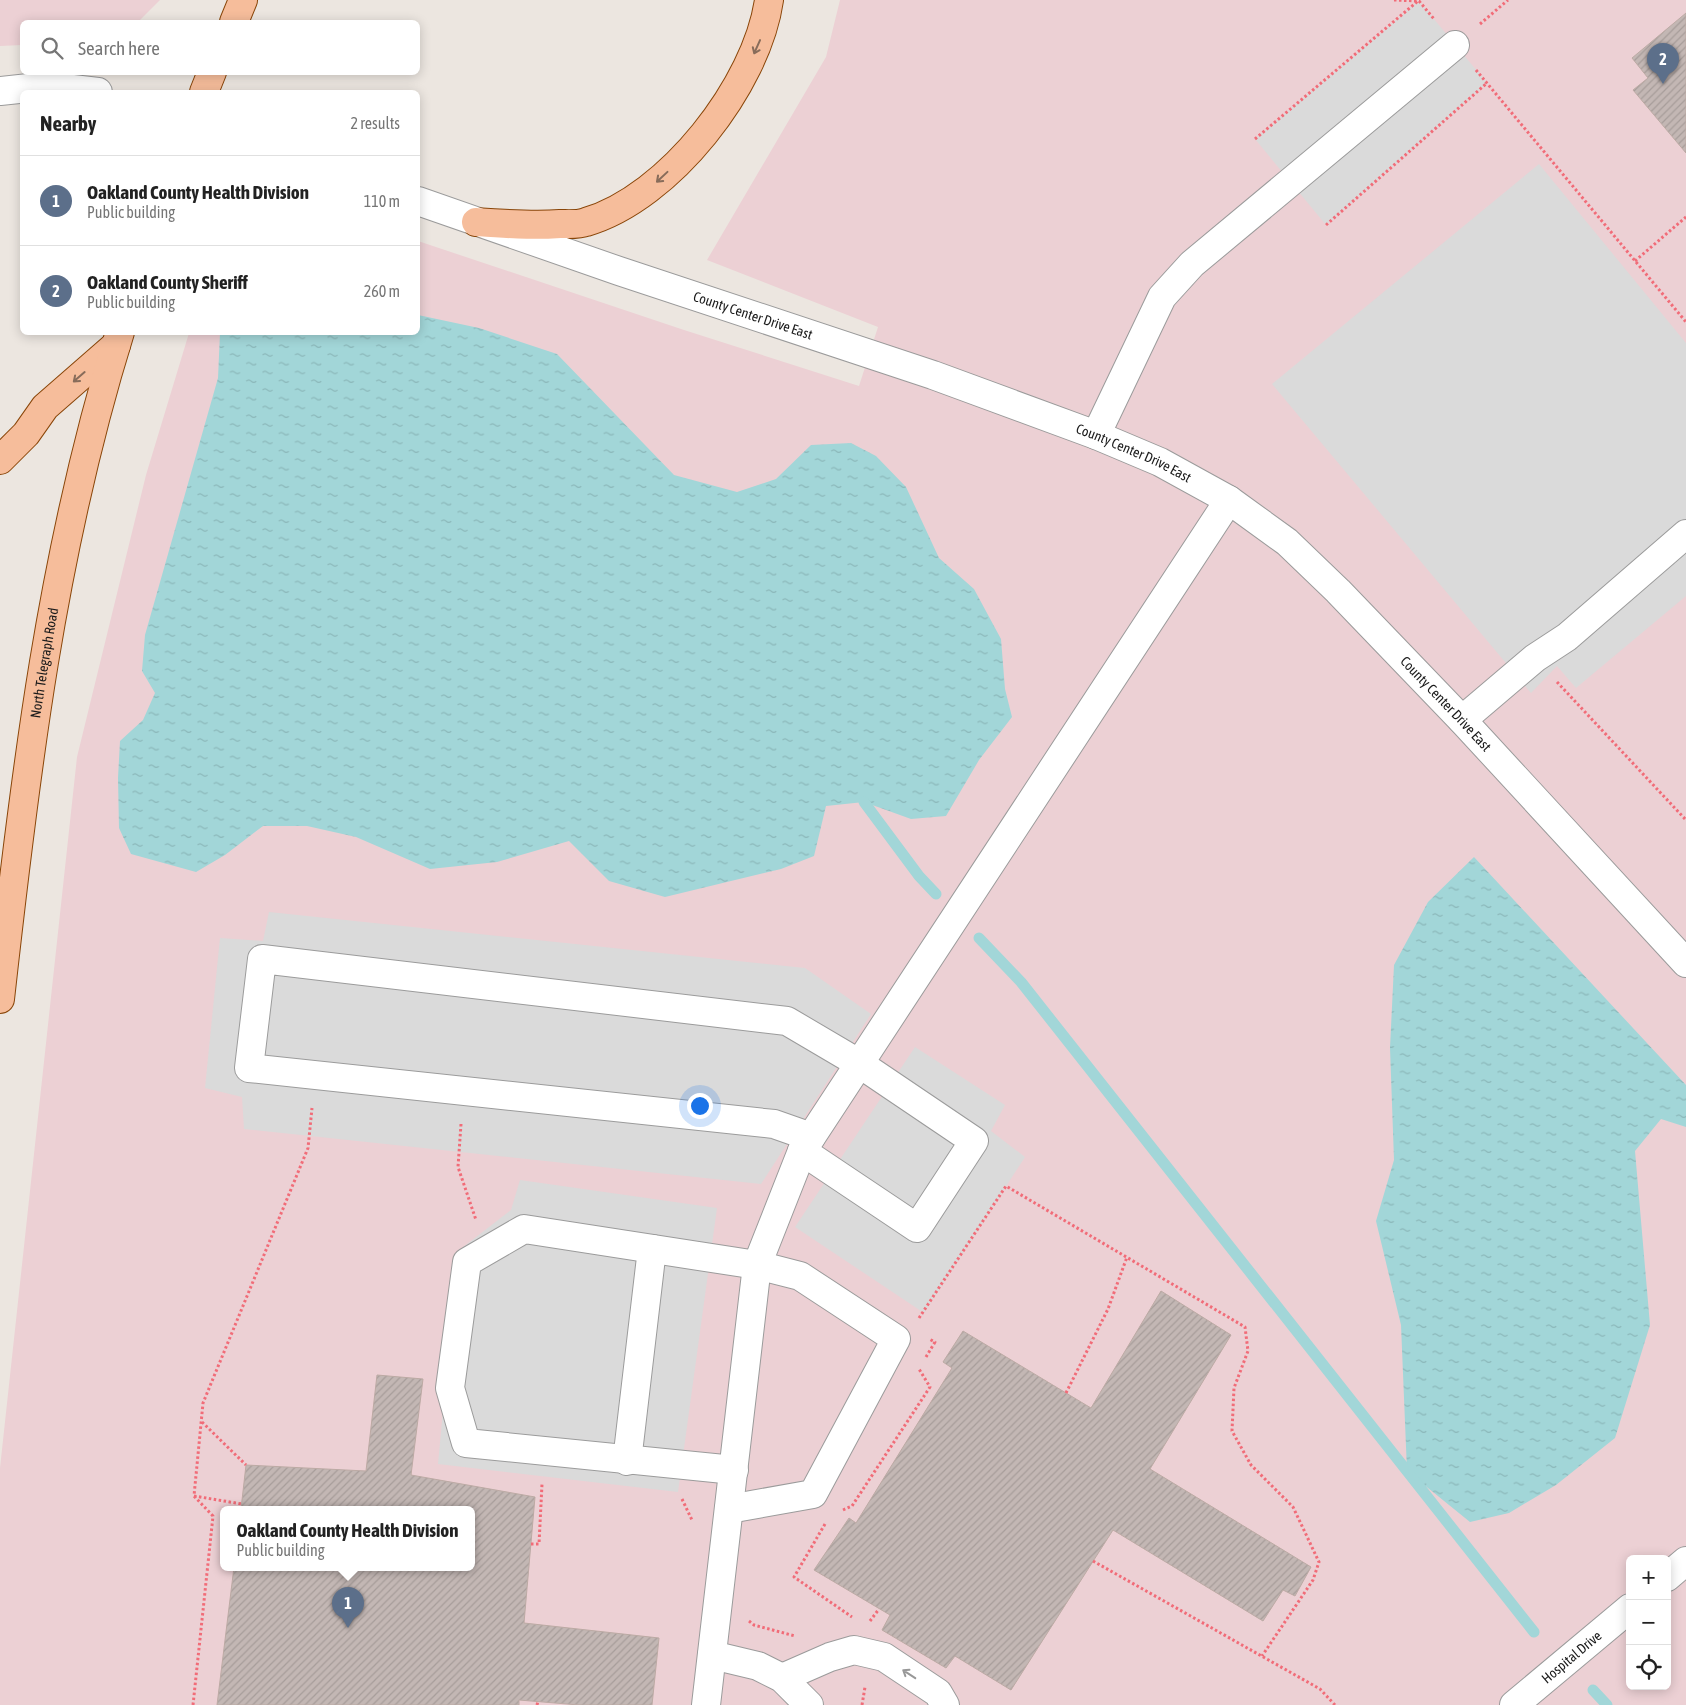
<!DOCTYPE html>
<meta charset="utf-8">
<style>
body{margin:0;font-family:"Asap Condensed",sans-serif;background:#f2f2f2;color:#222}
.controls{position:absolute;right:15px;bottom:15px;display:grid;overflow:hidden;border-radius:8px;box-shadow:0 2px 12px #0003}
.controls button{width:45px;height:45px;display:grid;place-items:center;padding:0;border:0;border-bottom:1px solid #e0e0e0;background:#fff;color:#222;font:25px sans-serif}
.you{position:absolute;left:699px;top:1105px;width:18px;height:18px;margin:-12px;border:4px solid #fff;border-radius:50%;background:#1a73e8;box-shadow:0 0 0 8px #1a73e833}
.badge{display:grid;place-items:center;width:32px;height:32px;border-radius:50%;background:#0b8043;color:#fff;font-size:16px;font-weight:700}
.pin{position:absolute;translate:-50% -41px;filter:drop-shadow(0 1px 2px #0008)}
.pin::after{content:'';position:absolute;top:26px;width:18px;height:15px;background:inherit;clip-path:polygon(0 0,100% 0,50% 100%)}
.popup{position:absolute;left:220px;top:1506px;width:255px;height:65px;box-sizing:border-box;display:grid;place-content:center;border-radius:8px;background:#fff;filter:drop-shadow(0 1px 4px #0005);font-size:16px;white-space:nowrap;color:#767676}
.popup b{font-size:19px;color:#222}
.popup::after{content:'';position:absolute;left:50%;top:100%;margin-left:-10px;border:10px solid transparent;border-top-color:#fff}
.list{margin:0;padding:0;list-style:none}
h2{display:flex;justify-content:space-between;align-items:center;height:65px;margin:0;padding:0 20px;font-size:21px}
h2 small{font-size:16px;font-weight:400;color:#767676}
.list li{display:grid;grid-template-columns:32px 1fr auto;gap:15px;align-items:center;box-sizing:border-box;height:90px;padding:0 20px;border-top:1px solid #e0e0e0}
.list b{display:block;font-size:19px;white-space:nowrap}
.list p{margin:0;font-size:16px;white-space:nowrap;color:#767676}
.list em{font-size:16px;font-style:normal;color:#767676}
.icon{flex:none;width:28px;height:28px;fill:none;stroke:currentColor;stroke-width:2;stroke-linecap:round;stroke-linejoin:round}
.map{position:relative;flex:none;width:1686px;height:1705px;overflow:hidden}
.search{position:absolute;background:#fff;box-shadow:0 2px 12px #0003;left:20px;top:20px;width:400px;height:55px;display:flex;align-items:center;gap:12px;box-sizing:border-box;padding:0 18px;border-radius:8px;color:#767676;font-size:19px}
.panel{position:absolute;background:#fff;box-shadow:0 2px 12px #0003;left:20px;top:90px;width:400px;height:245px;border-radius:8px}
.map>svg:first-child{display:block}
.commercial{fill:#ecd0d4;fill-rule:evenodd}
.parking{fill:#dadada}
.water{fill:url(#water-ripples)}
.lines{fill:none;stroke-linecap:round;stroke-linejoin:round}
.stream{stroke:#a2d6d8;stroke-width:11}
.building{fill:url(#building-hatch);stroke:#bcaaa4}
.minor-casing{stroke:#9b9b9b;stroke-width:30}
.major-casing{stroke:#894508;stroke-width:30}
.path{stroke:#f16c78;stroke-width:3;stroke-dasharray:2.5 2.5;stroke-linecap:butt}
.minor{stroke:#fff;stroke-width:28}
.major{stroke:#f6bd9b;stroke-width:28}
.oneway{stroke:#886c5a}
.oneway2{stroke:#989898}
.labels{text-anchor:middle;stroke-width:4;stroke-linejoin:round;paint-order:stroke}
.street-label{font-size:14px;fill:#1a1a1a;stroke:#fff}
</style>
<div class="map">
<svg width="1686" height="1705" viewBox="0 0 1686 1705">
<defs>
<pattern id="water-ripples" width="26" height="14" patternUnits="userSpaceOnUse" patternTransform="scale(1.25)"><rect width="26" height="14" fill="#a2d6d8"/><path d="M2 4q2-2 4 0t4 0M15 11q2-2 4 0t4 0" fill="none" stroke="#8bb7b9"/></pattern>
<pattern id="building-hatch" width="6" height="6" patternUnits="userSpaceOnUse" patternTransform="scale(1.25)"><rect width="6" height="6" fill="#c3b7b4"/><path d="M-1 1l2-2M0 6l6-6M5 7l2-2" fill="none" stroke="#a79d9a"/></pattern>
</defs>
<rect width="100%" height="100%" fill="#ece6e0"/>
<g class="commercial">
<path d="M0,0H160L138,22H22V45L0,46Z"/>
<path d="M840,0H1686V1705H0V1468L77,757L146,475L189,333L418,332V241L684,330L859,386L878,327L707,260L826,57ZM224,1509H472V1567H224ZM1630,1559H1667V1686H1630Z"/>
</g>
<g class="parking">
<path d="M1419,1L1487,83L1326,225L1255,139Z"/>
<path d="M1539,164L1686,343V596L1576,688L1557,666L1531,693L1272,384Z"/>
<path d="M269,912L805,968L871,1014L761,1184L244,1129L242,1097L205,1088L220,938L263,941Z"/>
<path d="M915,1047L1005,1105L991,1131L1025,1157L924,1313L795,1227Z"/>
<path d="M520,1180L717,1208L678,1492L438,1464L458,1251L511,1210Z"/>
</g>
<g class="water">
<path d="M418,315L479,328L557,354L674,475L737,492L776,479L811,445L851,443L876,456L906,487L939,558L974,589L1001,639L1005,689L1012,717L979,760L946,816L911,819L864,802L826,806L814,856L781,869L665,897L609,881L569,841L497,862L430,869L356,837L307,826H263L225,855L196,872L131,854L119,828L118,778L120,741L143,720L155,693L142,671L145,635L218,378L220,333L418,332Z"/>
<path d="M1474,857L1686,1085V1127L1661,1119L1635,1151L1650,1325L1615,1438L1556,1485L1509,1513L1470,1522L1407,1471L1401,1325L1376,1221L1394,1160L1390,1048L1394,965L1428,902Z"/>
</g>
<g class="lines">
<g class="stream">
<path d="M864,802L919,876L936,894"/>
<path d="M979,938L1021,982L1534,1632"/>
<path d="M1593,1690L1607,1705"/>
</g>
</g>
<g class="building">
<path d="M1686,13V153L1633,90L1648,78L1632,58Z"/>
<path d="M1161,1291L1231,1335L1150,1469L1311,1567L1295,1596L1283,1590L1263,1621L1113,1530L1011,1690L955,1656L946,1668L882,1630L890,1615L814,1570L849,1518L856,1523L952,1368L943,1362L963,1331L1091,1408Z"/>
<path d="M377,1375L423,1379L411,1475L535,1497L524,1623L659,1638L652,1705H579L519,1700V1705H217L234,1567H472V1509H241L246,1465L366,1471Z"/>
</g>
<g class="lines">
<defs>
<g id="minor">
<path d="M0,91L47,86L98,92"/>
<path id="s1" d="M418,201L619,271L933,375L1096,435L1160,462L1229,500L1287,542L1338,591L1462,720L1686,963"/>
<path d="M1096,435L1162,297L1192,264L1455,45"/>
<path d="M1462,720L1535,658L1567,637L1686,534"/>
<path d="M802,1151L917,1228L974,1141L860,1064L787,1021L262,959L249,1068L774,1124L811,1137"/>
<path d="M627,1461L652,1249"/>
<path d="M729,1509L813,1494L896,1339L800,1276L757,1265L524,1229L467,1262L450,1388L466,1443L734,1470"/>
<path d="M1667,1577L1686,1561"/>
<path d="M712,1655L758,1666L782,1678L809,1705"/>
<path d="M782,1678L830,1657L854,1650L884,1657L938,1693L945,1705"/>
<path d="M706,1705L757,1265L802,1151L1229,500"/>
<path id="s2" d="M1514,1705L1630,1608"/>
</g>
<g id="major">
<path d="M234,22L243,0"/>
<path d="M204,92L212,72"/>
<path d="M476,222C504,224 531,226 560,224C568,224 578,225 586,222C669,198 757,85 769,0"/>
<path d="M0,460L26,434L45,407L116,345"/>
<path id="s3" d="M0,999C25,774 52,550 120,332"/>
</g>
</defs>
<use href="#minor" class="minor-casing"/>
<use href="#major" class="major-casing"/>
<g class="path">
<path d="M1394,0L1419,1L1434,19"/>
<path d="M1480,24L1508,0"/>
<path d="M1476,70L1686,322"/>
<path d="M1255,139L1418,1"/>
<path d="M1326,225L1487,83"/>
<path d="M1635,261L1686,217"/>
<path d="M1557,682L1686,820"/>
<path d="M461,1124L458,1167L476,1220"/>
<path d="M919,1318L1006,1186L1245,1327L1248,1351L1234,1388L1232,1431L1251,1465L1293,1507L1319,1562L1313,1580L1262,1656"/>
<path d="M926,1357L935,1342L929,1339"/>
<path d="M1066,1393L1108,1309L1127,1257"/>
<path d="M202,1422L246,1465"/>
<path d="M194,1496L242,1504"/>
<path d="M682,1499L692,1520"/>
<path d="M843,1510L852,1506L930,1387L919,1369"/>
<path d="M825,1524L794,1577L852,1617"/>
<path d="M531,1544H539L542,1484"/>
<path d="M1093,1561L1320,1689L1335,1705"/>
<path d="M749,1621L754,1625L795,1636"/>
<path d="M870,1621L879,1609"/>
<path d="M193,1705L213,1516L194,1496L203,1403L308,1148L312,1108"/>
<path d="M537,1705L538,1701"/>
<path d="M862,1705L865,1687"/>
</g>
<use href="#minor" class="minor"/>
<use href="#major" class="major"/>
</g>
<defs><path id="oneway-shaft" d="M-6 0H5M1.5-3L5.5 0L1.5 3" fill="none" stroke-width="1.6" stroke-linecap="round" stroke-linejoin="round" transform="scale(1.25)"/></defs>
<g class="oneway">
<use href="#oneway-shaft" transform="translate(757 47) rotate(114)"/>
<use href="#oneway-shaft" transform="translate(662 177) rotate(137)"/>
<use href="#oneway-shaft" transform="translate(79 377) rotate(139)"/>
</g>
<use class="oneway2" href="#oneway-shaft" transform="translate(909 1674) rotate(-147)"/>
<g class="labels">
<g class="street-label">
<text dy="5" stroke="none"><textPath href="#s1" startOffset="354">County Center Drive East</textPath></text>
<text dy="5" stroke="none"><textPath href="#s1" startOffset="759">County Center Drive East</textPath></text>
<text dy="5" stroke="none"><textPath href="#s3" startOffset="339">North Telegraph Road</textPath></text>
<text dy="5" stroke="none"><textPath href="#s1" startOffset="1164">County Center Drive East</textPath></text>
<text dy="5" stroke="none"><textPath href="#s2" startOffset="75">Hospital Drive</textPath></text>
</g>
</g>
</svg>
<div class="controls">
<button>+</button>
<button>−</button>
<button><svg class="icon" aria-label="locate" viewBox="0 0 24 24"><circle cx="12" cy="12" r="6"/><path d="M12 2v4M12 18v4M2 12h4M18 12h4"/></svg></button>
</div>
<div class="you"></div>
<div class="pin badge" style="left:348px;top:1628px;background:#5c6f8a">1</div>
<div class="popup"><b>Oakland County Health Division</b>Public building</div>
<div class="pin badge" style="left:1663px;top:84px;background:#5c6f8a">2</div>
<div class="search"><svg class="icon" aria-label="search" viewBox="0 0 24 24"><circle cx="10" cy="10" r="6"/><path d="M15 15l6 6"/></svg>Search here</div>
<section class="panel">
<h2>Nearby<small>2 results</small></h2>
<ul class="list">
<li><span class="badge" style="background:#5c6f8a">1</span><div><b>Oakland County Health Division</b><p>Public building</p></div><em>110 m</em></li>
<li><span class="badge" style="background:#5c6f8a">2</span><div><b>Oakland County Sheriff</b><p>Public building</p></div><em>260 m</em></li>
</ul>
</section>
</div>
